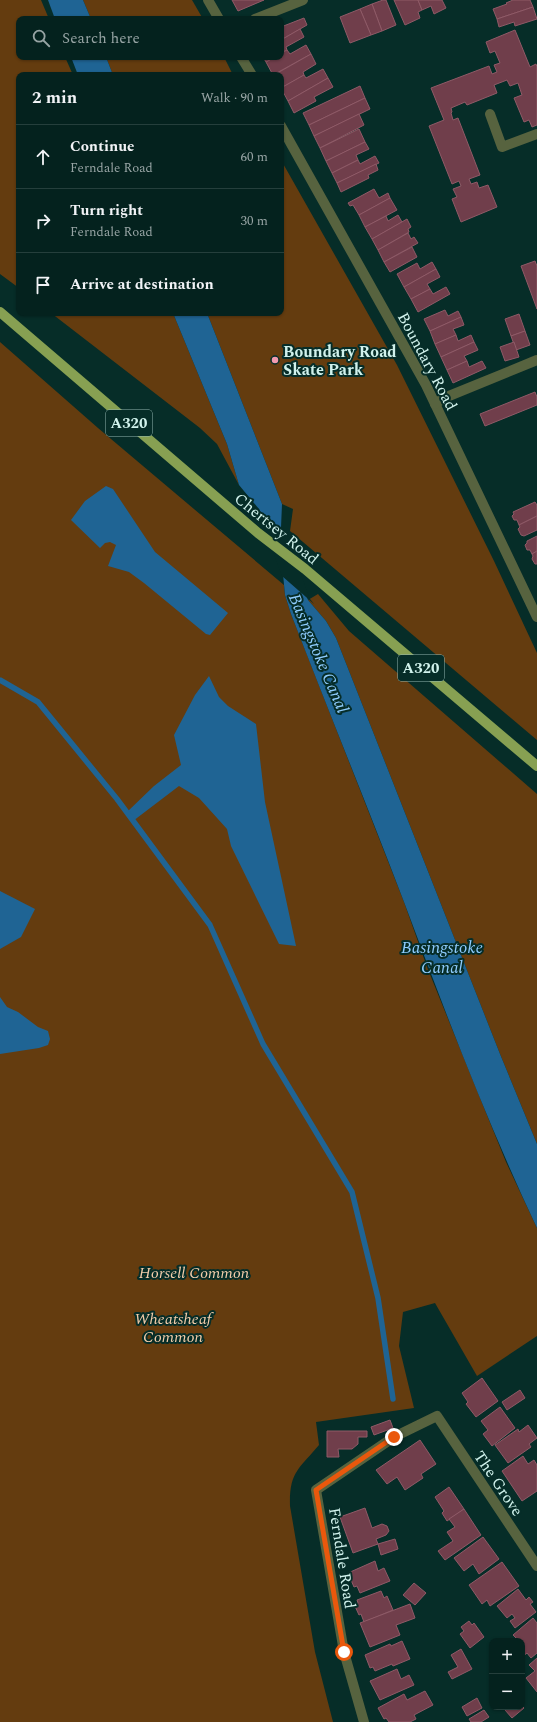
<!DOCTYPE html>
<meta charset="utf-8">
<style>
body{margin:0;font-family:Spectral,serif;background:#122f2b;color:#f1f3f6}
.controls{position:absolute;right:12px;bottom:12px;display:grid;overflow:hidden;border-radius:8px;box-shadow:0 1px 3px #0004}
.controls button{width:36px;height:36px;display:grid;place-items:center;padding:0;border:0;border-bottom:1px solid #253f3c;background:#04221e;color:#f1f3f6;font:20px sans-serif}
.stop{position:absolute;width:12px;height:12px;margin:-9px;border:3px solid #ea580c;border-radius:50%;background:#fff}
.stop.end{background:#ea580c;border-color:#fff;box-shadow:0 1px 4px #0008}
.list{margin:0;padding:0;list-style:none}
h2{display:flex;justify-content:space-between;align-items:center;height:52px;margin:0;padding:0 16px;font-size:17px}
h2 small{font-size:13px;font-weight:400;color:#97a4a4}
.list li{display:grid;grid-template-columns:26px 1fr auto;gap:12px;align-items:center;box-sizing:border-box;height:64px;padding:0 16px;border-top:1px solid #253f3c}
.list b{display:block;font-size:15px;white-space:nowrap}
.list p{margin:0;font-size:13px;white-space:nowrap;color:#97a4a4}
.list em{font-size:13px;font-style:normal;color:#97a4a4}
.icon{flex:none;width:22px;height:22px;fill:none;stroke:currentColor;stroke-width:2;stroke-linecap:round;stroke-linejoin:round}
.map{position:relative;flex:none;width:537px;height:1722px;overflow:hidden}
.search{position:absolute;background:#04221e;box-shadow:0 1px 3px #0004;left:16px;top:16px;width:268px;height:44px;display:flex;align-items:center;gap:10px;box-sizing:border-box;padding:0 14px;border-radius:8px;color:#97a4a4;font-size:15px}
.panel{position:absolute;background:#04221e;box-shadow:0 1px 3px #0004;left:16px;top:72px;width:268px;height:244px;border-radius:8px}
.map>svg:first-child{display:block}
.green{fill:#643c0f}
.water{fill:#1f6494}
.pier{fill:#062d28}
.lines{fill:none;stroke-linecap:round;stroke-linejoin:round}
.stream{stroke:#1f6494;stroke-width:5.5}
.building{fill:#703e4b;stroke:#8f5a67}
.minor{stroke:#57633f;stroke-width:10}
.primary{stroke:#87a052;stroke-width:10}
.route{stroke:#ea580c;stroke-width:5}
.poi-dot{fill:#f29aaf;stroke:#062d28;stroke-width:1.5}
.labels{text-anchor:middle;stroke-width:4;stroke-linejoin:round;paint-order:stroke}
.shield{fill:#062d28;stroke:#94b7b1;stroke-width:1}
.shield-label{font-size:15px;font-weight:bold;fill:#d1f2ec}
.poi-label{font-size:16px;font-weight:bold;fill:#d1f2ec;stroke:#062d28;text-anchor:start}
.street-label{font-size:16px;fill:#d1f2ec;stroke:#062d28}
.park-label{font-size:16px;font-style:italic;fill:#f3cdaa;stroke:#062d28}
.water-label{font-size:17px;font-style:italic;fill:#8fccfe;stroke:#062d28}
</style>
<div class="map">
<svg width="537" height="1722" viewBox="0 0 537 1722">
<rect width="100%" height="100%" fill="#062d28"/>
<g class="green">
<path d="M0,0H41L49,19H19V57H65L73,75H19V288L0,274Z"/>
<path d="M83,0H192L203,19H91Z"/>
<path d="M106,57H224L233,75H113Z"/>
<path d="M281,160L397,365L494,561L537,653V740L290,531L293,509L282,504L207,313H281Z"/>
<path d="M51,313H173L227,444L239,485L217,444L200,428Z"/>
<path d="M0,342L98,428L284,585L285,595L291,614L404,902L427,967L506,1162L537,1228V1336L477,1376L435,1303L403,1312L399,1346L414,1408L316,1422L319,1445C299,1469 289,1472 290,1506L315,1652L333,1722H0Z"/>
<path d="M318,594L349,631L537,794V1144L500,1054L336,638L326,621L308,600Z"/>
</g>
<g class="water">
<path d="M48,0H83L91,19H55Z"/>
<path d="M71,57H106L113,75H78Z"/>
<path d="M173,313H207L282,504L281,528L308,600L326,621L336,638L500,1054L537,1144V1228C487,1122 445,1012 404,902C367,805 328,710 291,614L285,595L283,574L259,509L239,485L227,444Z"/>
<path d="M106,486L113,489L155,552L228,613L210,635L206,634L144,583L129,572L108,566L116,545L110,542L105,543L100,548L71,520L85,501Z"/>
<path d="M209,676L219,697L228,706L256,724L265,802L296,946L279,944L231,846L227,829L199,798L179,786L133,821L127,812L154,786L181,765L174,735L195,695Z"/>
<path d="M0,891L35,909L21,937L0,949Z"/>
<path d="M0,997L7,1007L18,1012L38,1027L48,1031L50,1039L48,1045L39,1048L0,1054Z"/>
</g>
<path class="pier" d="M254,506L285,532L310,599L314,604L282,576L257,510Z"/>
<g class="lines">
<path class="stream" d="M0,680L38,702L117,799L210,925L263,1044L352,1192L378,1298L393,1399"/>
</g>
<g class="building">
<path d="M232,0H264L238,11Z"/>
<path d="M383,0H386L396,25L382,31L372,4Z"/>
<path d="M394,0H418L422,10L418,12L420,18L405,25Z"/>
<path d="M418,0H442L446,8L434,14L431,6L422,10Z"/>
<path d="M513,0H530L533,7L497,19L493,9L507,4L506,3Z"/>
<path d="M372,4L382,31L371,35L360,9Z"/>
<path d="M533,7L537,19L515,26L514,22L499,27L497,19Z"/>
<path d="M360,9L371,35L350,43L340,17Z"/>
<path d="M304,18L307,25L281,40V27Z"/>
<path d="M300,29L304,37L286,47L287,50L281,53V40Z"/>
<path d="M515,30L530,67L536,64L537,67V125L532,127L529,120L524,122L514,98L522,95L518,83L510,86L507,80L494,85L497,93L467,105L465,102L451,108L452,112L451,113L453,120L458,118L480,175L469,179L471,184L477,182L479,188L488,185L497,207L461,222L452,199L457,197L453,189L461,186L459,181L452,184L429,126L444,120L431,88L489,66L492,74L497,72L494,65L500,63L495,51L490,53L486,42Z"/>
<path d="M306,45L311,54L273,75L266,62L275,57H281V53L287,50L290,54Z"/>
<path d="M311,54L316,64L303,72L304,75L281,88V75H274Z"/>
<path d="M263,57H275L266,62Z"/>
<path d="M323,69L328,78L288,101L281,88L304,75L306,78Z"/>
<path d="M328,78L333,87L314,97L316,101L294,113L288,101Z"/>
<path d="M360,86L365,98L309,125L303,113Z"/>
<path d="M365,98L370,109L314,136L309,125Z"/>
<path d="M359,114L364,125L320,148L314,136Z"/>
<path d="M359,129L365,142L326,161L320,148Z"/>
<path d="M365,142L369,149L356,155L358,160L332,173L326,161Z"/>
<path d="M375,156L379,163L337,183L332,173L358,160L360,164Z"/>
<path d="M376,164L378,170L368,175L369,178L341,192L337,183Z"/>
<path d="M374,189L379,198L388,193L390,198L359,215L353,205L350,206L348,203Z"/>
<path d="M390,198L397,210L365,227L359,215Z"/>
<path d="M398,215L402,222L372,239L365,227L386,216L388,221Z"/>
<path d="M407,219L411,227L408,229L409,232L378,250L372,239Z"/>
<path d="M408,233L411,239L414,237L418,243L384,262L378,250Z"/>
<path d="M412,247L417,257L390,272L384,262Z"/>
<path d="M535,261L537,266V309L521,266Z"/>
<path d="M432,262L436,269L404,287L397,274L417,263L420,269Z"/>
<path d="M436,269L440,277L427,284L430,289L411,299L404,287Z"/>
<path d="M446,287L450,294L418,312L411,299L430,289L433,294Z"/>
<path d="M445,310L448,316L458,311L461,317L430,331L424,319Z"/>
<path d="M519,314L525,331L511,336L505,319Z"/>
<path d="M461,317L464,325L453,329L456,335L435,344L430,331Z"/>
<path d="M525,331L530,345L516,350L511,336Z"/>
<path d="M456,335L458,341L471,335L474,342L441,357L435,344Z"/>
<path d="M474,342L478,350L464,356L467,361L447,370L441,357Z"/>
<path d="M514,342L519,357L505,361L500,347Z"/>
<path d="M467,361L469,367L482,361L486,368L453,383L447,370Z"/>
<path d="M535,392L537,397V405L485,426L480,414Z"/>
<path d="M535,502L537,505V516L519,525L517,520H514L512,516L514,514L513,512Z"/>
<path d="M537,516V530L524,536L521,535L518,529L520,527L519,525Z"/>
<path d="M537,536V551L532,554L530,550H527L525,545L527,543V541Z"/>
<path d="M537,551V564H535L532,559L533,556L532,554Z"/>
<path d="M482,1378L498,1401L476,1417L466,1404L468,1402L462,1393Z"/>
<path d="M520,1390L525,1398L507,1410L502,1402Z"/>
<path d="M500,1407L515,1428L492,1446L483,1434L488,1430L481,1421Z"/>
<path d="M390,1420L393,1428L374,1435L371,1427Z"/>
<path d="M528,1425L537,1438L529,1444L531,1447L508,1463L495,1445L518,1429L519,1432Z"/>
<path d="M327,1431H367V1437H358V1444L352,1449H338L339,1457H327Z"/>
<path d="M420,1440L436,1464L421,1474L423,1478L405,1490L397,1477L387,1484L376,1470Z"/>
<path d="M523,1456L528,1464L534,1460L537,1465V1491L522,1501L502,1471Z"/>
<path d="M449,1487L464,1509L447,1521L442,1513L444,1511L435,1497Z"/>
<path d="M365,1508L372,1528L382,1524L387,1526L389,1531L386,1535L376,1539L378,1544L353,1553L340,1517Z"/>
<path d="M464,1509L481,1535L445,1560L438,1551L453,1541L447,1532L455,1527L449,1519Z"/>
<path d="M483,1537L499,1559L479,1574L473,1564L464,1571L454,1558Z"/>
<path d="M395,1539L398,1549L381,1555L378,1544Z"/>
<path d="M375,1561L378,1571L384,1568L390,1581L360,1593L357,1586L354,1587L348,1573Z"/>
<path d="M502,1562L519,1586L490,1606L487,1600L482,1604L469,1585Z"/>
<path d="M414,1583L426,1593L415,1605L403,1595Z"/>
<path d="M518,1589L526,1600L529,1597L533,1602L530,1604L536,1612L515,1628L510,1621L515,1618L512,1614L507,1618L497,1606Z"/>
<path d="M381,1591L384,1598L387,1596L393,1610L364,1622L361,1614L359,1615L354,1604L358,1603L357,1600Z"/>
<path d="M410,1604L415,1618L396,1625L400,1635L370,1647L360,1623Z"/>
<path d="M533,1618L537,1623V1653L531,1658L527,1653L522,1657V1641H519L513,1635Z"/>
<path d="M469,1621L472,1625L474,1623L484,1637L470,1648L460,1634L464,1631L461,1627Z"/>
<path d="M402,1641L410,1659L393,1666L392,1664L375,1671L373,1667L370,1668L365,1655L390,1644L391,1646Z"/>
<path d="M461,1649L472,1669L452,1679L448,1672L458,1667L451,1655Z"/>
<path d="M537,1658V1692L526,1678L535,1671L529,1665Z"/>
<path d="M397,1669L401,1679L409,1675L414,1685L380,1700L370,1681Z"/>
<path d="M425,1691L433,1705L414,1715L416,1719L410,1722H389L386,1718L384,1719L378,1708L404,1694L407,1700Z"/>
<path d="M477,1698L482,1708L467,1716L462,1707Z"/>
<path d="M522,1706L524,1708L512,1718L505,1710L509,1707Z"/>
<path d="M484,1710L489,1717L481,1722H471L469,1719Z"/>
</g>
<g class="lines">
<g class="minor">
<path d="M208,0L219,19"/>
<path d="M255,19L303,0"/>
<path d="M241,57L252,75"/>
<path d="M490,114L502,147L537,134"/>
<path d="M281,126L426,385L537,617"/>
<path d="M435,404L444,398L537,360"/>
<path d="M364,1722L344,1652L316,1490L394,1437L437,1416L537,1566"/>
</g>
<path class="primary" d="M0,312L258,533L305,569L537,766"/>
</g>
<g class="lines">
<path class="route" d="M344,1652L316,1490L394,1437"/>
</g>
<circle class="poi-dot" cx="275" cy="360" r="4"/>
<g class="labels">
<g class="shield">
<rect x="106" y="410" width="46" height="26" rx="3"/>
<rect x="398" y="655" width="46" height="26" rx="3"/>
</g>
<g class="shield-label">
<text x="129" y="428">A320</text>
<text x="421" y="673">A320</text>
</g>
<g class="poi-label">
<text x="283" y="357">Boundary Road<tspan x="283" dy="18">Skate Park</tspan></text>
</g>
<g class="street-label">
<text transform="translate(428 361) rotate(62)" y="6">Boundary Road</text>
<text transform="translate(277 528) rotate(39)" y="6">Chertsey Road</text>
<text transform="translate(499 1483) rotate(56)" y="6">The Grove</text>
<text transform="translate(343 1558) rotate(81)" y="6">Ferndale Road</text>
</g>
<g class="park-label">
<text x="194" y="1278">Horsell Common</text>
<text x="173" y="1324">Wheatsheaf<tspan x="173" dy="18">Common</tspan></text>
</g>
<g class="water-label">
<text transform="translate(319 653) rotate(67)" y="6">Basingstoke Canal</text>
<text x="442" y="953">Basingstoke<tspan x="442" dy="20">Canal</tspan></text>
</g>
</g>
</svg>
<div class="controls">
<button>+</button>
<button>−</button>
</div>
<div class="stop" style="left:344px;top:1652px"></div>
<div class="stop end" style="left:394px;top:1437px"></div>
<div class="search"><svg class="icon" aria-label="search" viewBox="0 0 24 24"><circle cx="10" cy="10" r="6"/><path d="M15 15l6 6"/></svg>Search here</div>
<section class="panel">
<h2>2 min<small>Walk · 90 m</small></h2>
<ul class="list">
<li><svg class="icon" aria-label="ahead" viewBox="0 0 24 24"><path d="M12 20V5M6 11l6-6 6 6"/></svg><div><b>Continue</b><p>Ferndale Road</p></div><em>60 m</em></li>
<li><svg class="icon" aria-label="right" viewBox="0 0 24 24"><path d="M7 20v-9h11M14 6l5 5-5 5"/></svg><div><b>Turn right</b><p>Ferndale Road</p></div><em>30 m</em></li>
<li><svg class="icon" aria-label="arrive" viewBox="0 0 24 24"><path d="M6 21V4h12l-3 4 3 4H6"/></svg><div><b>Arrive at destination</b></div></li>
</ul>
</section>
</div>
